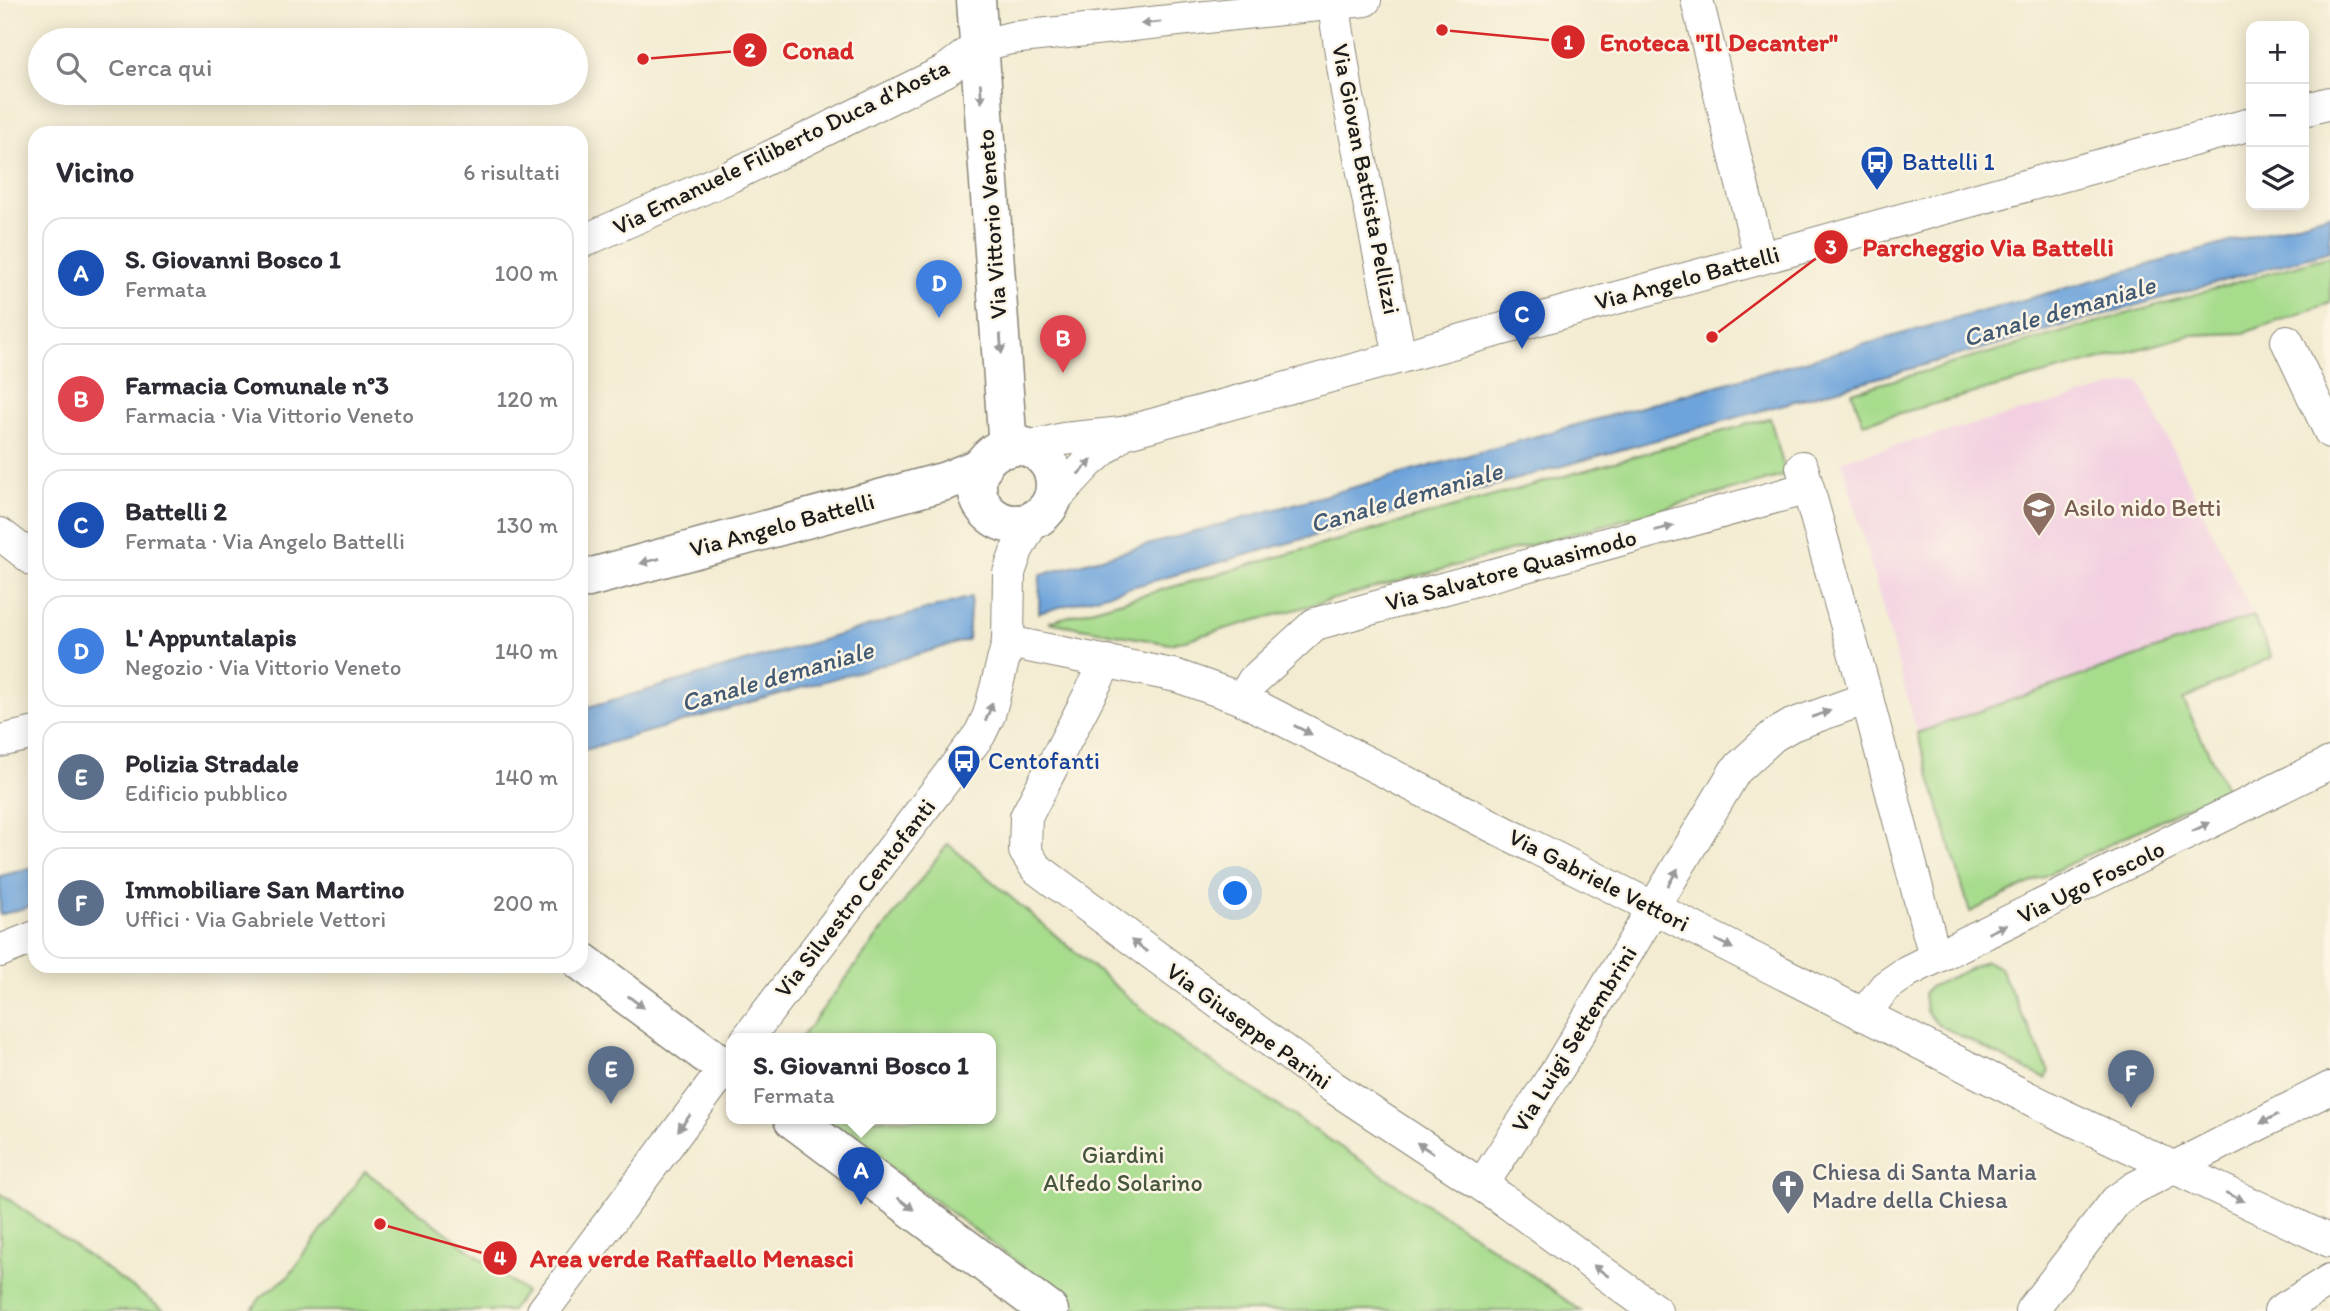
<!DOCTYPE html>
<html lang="it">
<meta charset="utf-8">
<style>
body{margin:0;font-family:Itim,sans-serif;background:#f7f7f7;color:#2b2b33}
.controls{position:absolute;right:21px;top:21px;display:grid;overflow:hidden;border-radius:14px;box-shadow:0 4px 18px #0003}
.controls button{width:63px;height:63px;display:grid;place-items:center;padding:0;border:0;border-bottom:2px solid #e1e1e2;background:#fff;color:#2b2b33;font:35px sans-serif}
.you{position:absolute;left:1236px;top:894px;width:24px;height:24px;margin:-18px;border:5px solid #fff;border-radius:50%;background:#1a73e8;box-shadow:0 0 0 10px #1a73e833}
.badge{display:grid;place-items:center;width:46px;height:46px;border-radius:50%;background:#111827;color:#fff;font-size:23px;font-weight:700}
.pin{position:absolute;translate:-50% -58px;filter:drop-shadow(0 2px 4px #0008)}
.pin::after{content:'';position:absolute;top:37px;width:24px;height:21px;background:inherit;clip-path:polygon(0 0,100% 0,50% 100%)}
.popup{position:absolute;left:726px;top:1033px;width:270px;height:91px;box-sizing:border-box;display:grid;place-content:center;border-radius:14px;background:#fff;filter:drop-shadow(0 2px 5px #0005);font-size:23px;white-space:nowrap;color:#7c7c81}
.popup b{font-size:26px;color:#2b2b33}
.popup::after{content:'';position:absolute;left:50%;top:100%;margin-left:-14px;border:14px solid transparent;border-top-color:#fff}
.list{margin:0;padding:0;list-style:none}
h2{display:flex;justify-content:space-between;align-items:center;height:91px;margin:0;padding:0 28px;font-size:30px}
h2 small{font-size:23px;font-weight:400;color:#7c7c81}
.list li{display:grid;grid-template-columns:46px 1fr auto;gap:21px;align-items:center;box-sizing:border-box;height:112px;margin:0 14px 14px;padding:0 14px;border:2px solid #e1e1e2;border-radius:21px}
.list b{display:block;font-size:26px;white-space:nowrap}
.list p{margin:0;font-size:23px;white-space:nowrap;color:#7c7c81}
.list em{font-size:23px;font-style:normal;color:#7c7c81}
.icon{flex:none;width:38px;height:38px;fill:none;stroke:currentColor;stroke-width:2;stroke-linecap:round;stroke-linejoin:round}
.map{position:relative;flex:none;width:2330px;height:1311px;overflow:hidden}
.search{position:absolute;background:#fff;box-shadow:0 4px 18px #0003;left:28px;top:28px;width:560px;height:77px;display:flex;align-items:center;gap:18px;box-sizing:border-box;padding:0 24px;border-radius:38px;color:#7c7c81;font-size:26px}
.panel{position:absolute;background:#fff;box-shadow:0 4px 18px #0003;left:28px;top:126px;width:560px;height:847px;border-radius:21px}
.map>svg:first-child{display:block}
.built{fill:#f2cfe1}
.green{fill:#a7dc8d;stroke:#627c54;stroke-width:2}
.water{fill:#6ea4db;stroke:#45607c;stroke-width:2}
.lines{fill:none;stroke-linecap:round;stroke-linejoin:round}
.minor-casing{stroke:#888477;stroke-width:34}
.major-casing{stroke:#888477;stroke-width:41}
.minor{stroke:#fff;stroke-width:32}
.major{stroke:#fff;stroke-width:38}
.oneway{fill:#999}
.labels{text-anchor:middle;stroke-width:5;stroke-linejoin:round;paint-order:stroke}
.street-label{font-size:24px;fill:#1c1c1c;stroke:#fcf5e5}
.transit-label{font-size:24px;fill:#164399;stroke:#fcf5e5;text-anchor:start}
.education-label{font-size:24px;fill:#785e54;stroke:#fcf5e5;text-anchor:start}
.park-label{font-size:24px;fill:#46563e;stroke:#fcf5e5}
.worship-label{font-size:24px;fill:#5b616d;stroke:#fcf5e5;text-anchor:start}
.water-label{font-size:26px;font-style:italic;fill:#415972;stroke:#fcf5e5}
.leader{fill:none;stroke:#d62828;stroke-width:2.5}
.callout-dot{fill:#d62828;stroke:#fcf5e5;stroke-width:2.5}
.mark-label{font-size:21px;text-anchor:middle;font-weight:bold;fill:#fff}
.callout-label{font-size:26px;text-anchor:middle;font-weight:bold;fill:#d62828;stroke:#fcf5e5;stroke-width:5;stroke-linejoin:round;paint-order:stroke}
</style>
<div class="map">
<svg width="2330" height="1311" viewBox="0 0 2330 1311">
<rect width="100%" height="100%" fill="#fcf5e5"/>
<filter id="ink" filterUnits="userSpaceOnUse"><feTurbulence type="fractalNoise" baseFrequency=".0143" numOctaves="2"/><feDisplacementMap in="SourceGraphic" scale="14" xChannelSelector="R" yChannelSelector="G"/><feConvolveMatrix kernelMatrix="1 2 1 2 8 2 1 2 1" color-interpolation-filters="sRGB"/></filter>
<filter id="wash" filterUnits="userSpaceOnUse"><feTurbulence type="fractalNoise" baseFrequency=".00686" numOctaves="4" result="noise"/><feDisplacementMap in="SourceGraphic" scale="28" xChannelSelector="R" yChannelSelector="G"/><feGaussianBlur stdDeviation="1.57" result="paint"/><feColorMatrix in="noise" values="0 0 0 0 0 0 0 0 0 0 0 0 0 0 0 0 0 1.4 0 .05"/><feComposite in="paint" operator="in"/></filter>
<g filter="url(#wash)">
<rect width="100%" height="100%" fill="#f3ecd2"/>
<path class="built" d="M2139,380L2253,616L1917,733L1842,460Z"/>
<g class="green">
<path d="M2330,256V303L2244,333L2191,335L1863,423L1852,392Z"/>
<path d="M1770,418L1786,475L1170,644L1048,622Z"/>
<path d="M2253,616L2272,657L2183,700L2226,788L1970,912L1917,733Z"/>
<path d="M948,844L1179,1040L1496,1250L1581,1311H1082L826,1119H990V1039H800Z"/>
<path d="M1986,961L2000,968L2049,1071L2046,1079L1937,1024L1926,1011L1924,993L1930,987Z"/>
<path d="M365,1171L525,1292L511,1311H251L261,1297L289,1276Z"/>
<path d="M0,1192V1193L165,1311H0Z"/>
</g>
<g class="water">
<path d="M2330,214V251L1039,613L1040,575Z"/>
<path d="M971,597L968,640L581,751V709Z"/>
<path d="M35,867V905L0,915V876Z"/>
</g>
</g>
<g filter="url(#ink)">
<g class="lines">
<defs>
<g id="minor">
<path d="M1333,0L1347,92L1400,357"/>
<path d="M1697,0L1760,258"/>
<path d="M2304,110L2330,103"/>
<path d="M581,242L731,176L945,71L978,46L1011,38L1365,0"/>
<path d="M2287,341L2330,432"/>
<path d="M1026,448L1063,439L1123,433L2251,124"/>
<path d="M1802,467L1867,698L1935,957"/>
<path d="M1050,504L1088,463L1123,433"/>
<path d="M0,534L35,561"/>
<path d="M1008,642L1177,676L1242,699L2058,1113L2330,1241"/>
<path d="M1107,661L1026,817L1025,851L1036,868L1333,1087L1501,1198L1656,1311"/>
<path d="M1242,699L1253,681L1315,624L1808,488"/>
<path d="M0,741L35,733"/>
<path d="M0,951L35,937"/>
<path d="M1863,1015L1885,987L1908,971L2330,763"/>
<path d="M747,1039L980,734L989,715L1008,642L1009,573L1017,550L1033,521"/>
<path d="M1482,1185L1559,1067L1735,771L1773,736L1792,725L1867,698"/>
<path d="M543,1311L732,1059"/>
<path d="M2031,1311L2116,1201L2134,1188L2330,1088"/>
<path d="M2280,1311L2330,1280"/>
</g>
<g id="major">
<path d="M976,0L1008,448"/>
<circle cx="1016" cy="485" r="39"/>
<path d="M581,580L946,481L983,466"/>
<path d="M581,961L732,1073"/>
<path d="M793,1119L1049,1311"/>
</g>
</defs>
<use href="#minor" class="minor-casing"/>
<use href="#major" class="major-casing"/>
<use href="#minor" class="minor"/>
<use href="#major" class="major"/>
</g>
<defs><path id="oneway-solid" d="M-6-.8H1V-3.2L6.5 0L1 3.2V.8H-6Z" transform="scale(1.75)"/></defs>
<g class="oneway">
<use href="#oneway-solid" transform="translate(1151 23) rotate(174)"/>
<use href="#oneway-solid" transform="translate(981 93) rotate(86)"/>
<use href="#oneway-solid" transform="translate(1001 344) rotate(86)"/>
<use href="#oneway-solid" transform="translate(1085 467) rotate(-46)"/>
<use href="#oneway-solid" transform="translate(1664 528) rotate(-15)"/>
<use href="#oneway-solid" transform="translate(650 561) rotate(165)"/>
<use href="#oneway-solid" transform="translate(989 712) rotate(-69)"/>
<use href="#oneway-solid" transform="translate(1821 714) rotate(-19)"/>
<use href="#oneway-solid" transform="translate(1303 730) rotate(27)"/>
<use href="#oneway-solid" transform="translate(2201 827) rotate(-26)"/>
<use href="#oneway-solid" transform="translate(1673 877) rotate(-60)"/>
<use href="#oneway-solid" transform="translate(1997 929) rotate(-26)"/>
<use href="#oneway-solid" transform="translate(1724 944) rotate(27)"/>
<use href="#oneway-solid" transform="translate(1139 946) rotate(-144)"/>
<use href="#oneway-solid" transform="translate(636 1002) rotate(37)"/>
<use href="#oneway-solid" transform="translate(2269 1119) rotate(153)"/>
<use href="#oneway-solid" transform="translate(684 1123) rotate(127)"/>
<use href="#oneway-solid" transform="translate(1425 1148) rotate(-147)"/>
<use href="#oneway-solid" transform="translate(2235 1197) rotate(25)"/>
<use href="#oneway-solid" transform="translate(906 1204) rotate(37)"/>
<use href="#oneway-solid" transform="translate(1601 1271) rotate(-144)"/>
</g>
</g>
<defs>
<symbol id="bus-pin" viewBox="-11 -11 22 30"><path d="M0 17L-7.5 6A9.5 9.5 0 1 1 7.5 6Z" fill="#1a4fb4" stroke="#fcf5e5"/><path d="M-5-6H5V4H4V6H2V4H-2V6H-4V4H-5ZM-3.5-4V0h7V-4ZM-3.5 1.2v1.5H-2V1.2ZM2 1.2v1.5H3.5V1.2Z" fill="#fff"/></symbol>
<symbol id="school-pin" viewBox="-11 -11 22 30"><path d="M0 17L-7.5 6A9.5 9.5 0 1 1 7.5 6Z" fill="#8d6e63" stroke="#fcf5e5"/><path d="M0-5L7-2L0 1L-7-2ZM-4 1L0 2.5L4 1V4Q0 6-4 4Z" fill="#fff"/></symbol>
<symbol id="church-pin" viewBox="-11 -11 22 30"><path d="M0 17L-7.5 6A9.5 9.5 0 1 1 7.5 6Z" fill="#6b7280" stroke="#fcf5e5"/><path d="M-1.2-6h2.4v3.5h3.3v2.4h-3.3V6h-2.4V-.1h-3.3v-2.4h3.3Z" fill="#fff"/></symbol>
</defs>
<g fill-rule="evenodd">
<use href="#bus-pin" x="1858" y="143" width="38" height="52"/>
<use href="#school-pin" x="2020" y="489" width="38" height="52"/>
<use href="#bus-pin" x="945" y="742" width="38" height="52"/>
<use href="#church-pin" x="1769" y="1167" width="38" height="52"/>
</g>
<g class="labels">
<g class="street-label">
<text transform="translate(781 147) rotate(-26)" y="8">Via Emanuele Filiberto Duca d'Aosta</text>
<text transform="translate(1366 179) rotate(79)" y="8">Via Giovan Battista Pellizzi</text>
<text transform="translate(992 224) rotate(-94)" y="8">Via Vittorio Veneto</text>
<text transform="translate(1687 278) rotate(-15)" y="8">Via Angelo Battelli</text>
<text transform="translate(782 525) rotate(-15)" y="8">Via Angelo Battelli</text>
<text transform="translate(1511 570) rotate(-15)" y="8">Via Salvatore Quasimodo</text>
<text transform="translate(1599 880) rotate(27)" y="8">Via Gabriele Vettori</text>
<text transform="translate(2091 882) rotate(-26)" y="8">Via Ugo Foscolo</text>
<text transform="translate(855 898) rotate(-52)" y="8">Via Silvestro Centofanti</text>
<text transform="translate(1249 1026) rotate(36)" y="8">Via Giuseppe Parini</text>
<text transform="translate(1574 1039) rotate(-58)" y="8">Via Luigi Settembrini</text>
</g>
<g class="transit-label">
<text x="1902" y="170">Battelli 1</text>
<text x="988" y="769">Centofanti</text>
</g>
<g class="education-label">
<text x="2064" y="516">Asilo nido Betti</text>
</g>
<g class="park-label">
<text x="1123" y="1163">Giardini<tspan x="1123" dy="28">Alfedo Solarino</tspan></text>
</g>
<g class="worship-label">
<text x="1812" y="1180">Chiesa di Santa Maria<tspan x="1812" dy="28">Madre della Chiesa</tspan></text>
</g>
<g class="water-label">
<text transform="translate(2059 311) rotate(-16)" y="9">Canale demaniale</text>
<text transform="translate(1406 497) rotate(-16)" y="9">Canale demaniale</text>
<text transform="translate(777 676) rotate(-16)" y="9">Canale demaniale</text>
</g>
</g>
<path class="leader" d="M1442 30L1568 42M643 59L750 50M1712 337L1831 247M380 1224L500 1258"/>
<g class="callout-dot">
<circle cx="1442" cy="30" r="7"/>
<circle cx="643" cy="59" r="7"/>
<circle cx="1712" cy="337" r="7"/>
<circle cx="380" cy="1224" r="7"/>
<circle cx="1568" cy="42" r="18"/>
<circle cx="750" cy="50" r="18"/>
<circle cx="1831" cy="247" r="18"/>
<circle cx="500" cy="1258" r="18"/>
</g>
<g class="mark-label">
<text x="1568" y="49">1</text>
<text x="750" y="57">2</text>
<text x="1831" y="254">3</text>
<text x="500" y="1265">4</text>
</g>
<g class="callout-label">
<text x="1719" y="51">Enoteca "Il Decanter"</text>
<text x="818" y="59">Conad</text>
<text x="1988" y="256">Parcheggio Via Battelli</text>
<text x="692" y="1267">Area verde Raffaello Menasci</text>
</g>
</svg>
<div class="controls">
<button>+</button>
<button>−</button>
<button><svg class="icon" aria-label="layers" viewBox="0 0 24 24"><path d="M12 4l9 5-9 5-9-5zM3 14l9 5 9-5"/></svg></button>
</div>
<div class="you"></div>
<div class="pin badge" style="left:861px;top:1205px;background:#1a4fb4">A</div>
<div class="popup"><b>S. Giovanni Bosco 1</b>Fermata</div>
<div class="pin badge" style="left:1063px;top:373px;background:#e0444e">B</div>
<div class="pin badge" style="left:1522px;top:349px;background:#1a4fb4">C</div>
<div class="pin badge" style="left:939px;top:318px;background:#3f7fe0">D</div>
<div class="pin badge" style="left:611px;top:1104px;background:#5c6f8a">E</div>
<div class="pin badge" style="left:2131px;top:1108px;background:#5c6f8a">F</div>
<div class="search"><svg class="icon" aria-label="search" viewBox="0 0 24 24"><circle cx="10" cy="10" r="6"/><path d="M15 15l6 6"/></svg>Cerca qui</div>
<section class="panel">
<h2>Vicino<small>6 risultati</small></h2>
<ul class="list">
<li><span class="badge" style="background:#1a4fb4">A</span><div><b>S. Giovanni Bosco 1</b><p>Fermata</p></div><em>100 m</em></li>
<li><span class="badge" style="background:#e0444e">B</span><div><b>Farmacia Comunale n°3</b><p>Farmacia · Via Vittorio Veneto</p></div><em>120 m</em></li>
<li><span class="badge" style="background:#1a4fb4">C</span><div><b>Battelli 2</b><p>Fermata · Via Angelo Battelli</p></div><em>130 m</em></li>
<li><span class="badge" style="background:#3f7fe0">D</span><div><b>L' Appuntalapis</b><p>Negozio · Via Vittorio Veneto</p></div><em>140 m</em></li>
<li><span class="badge" style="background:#5c6f8a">E</span><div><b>Polizia Stradale</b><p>Edificio pubblico</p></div><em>140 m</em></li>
<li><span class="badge" style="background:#5c6f8a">F</span><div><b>Immobiliare San Martino</b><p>Uffici · Via Gabriele Vettori</p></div><em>200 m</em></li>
</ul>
</section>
</div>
